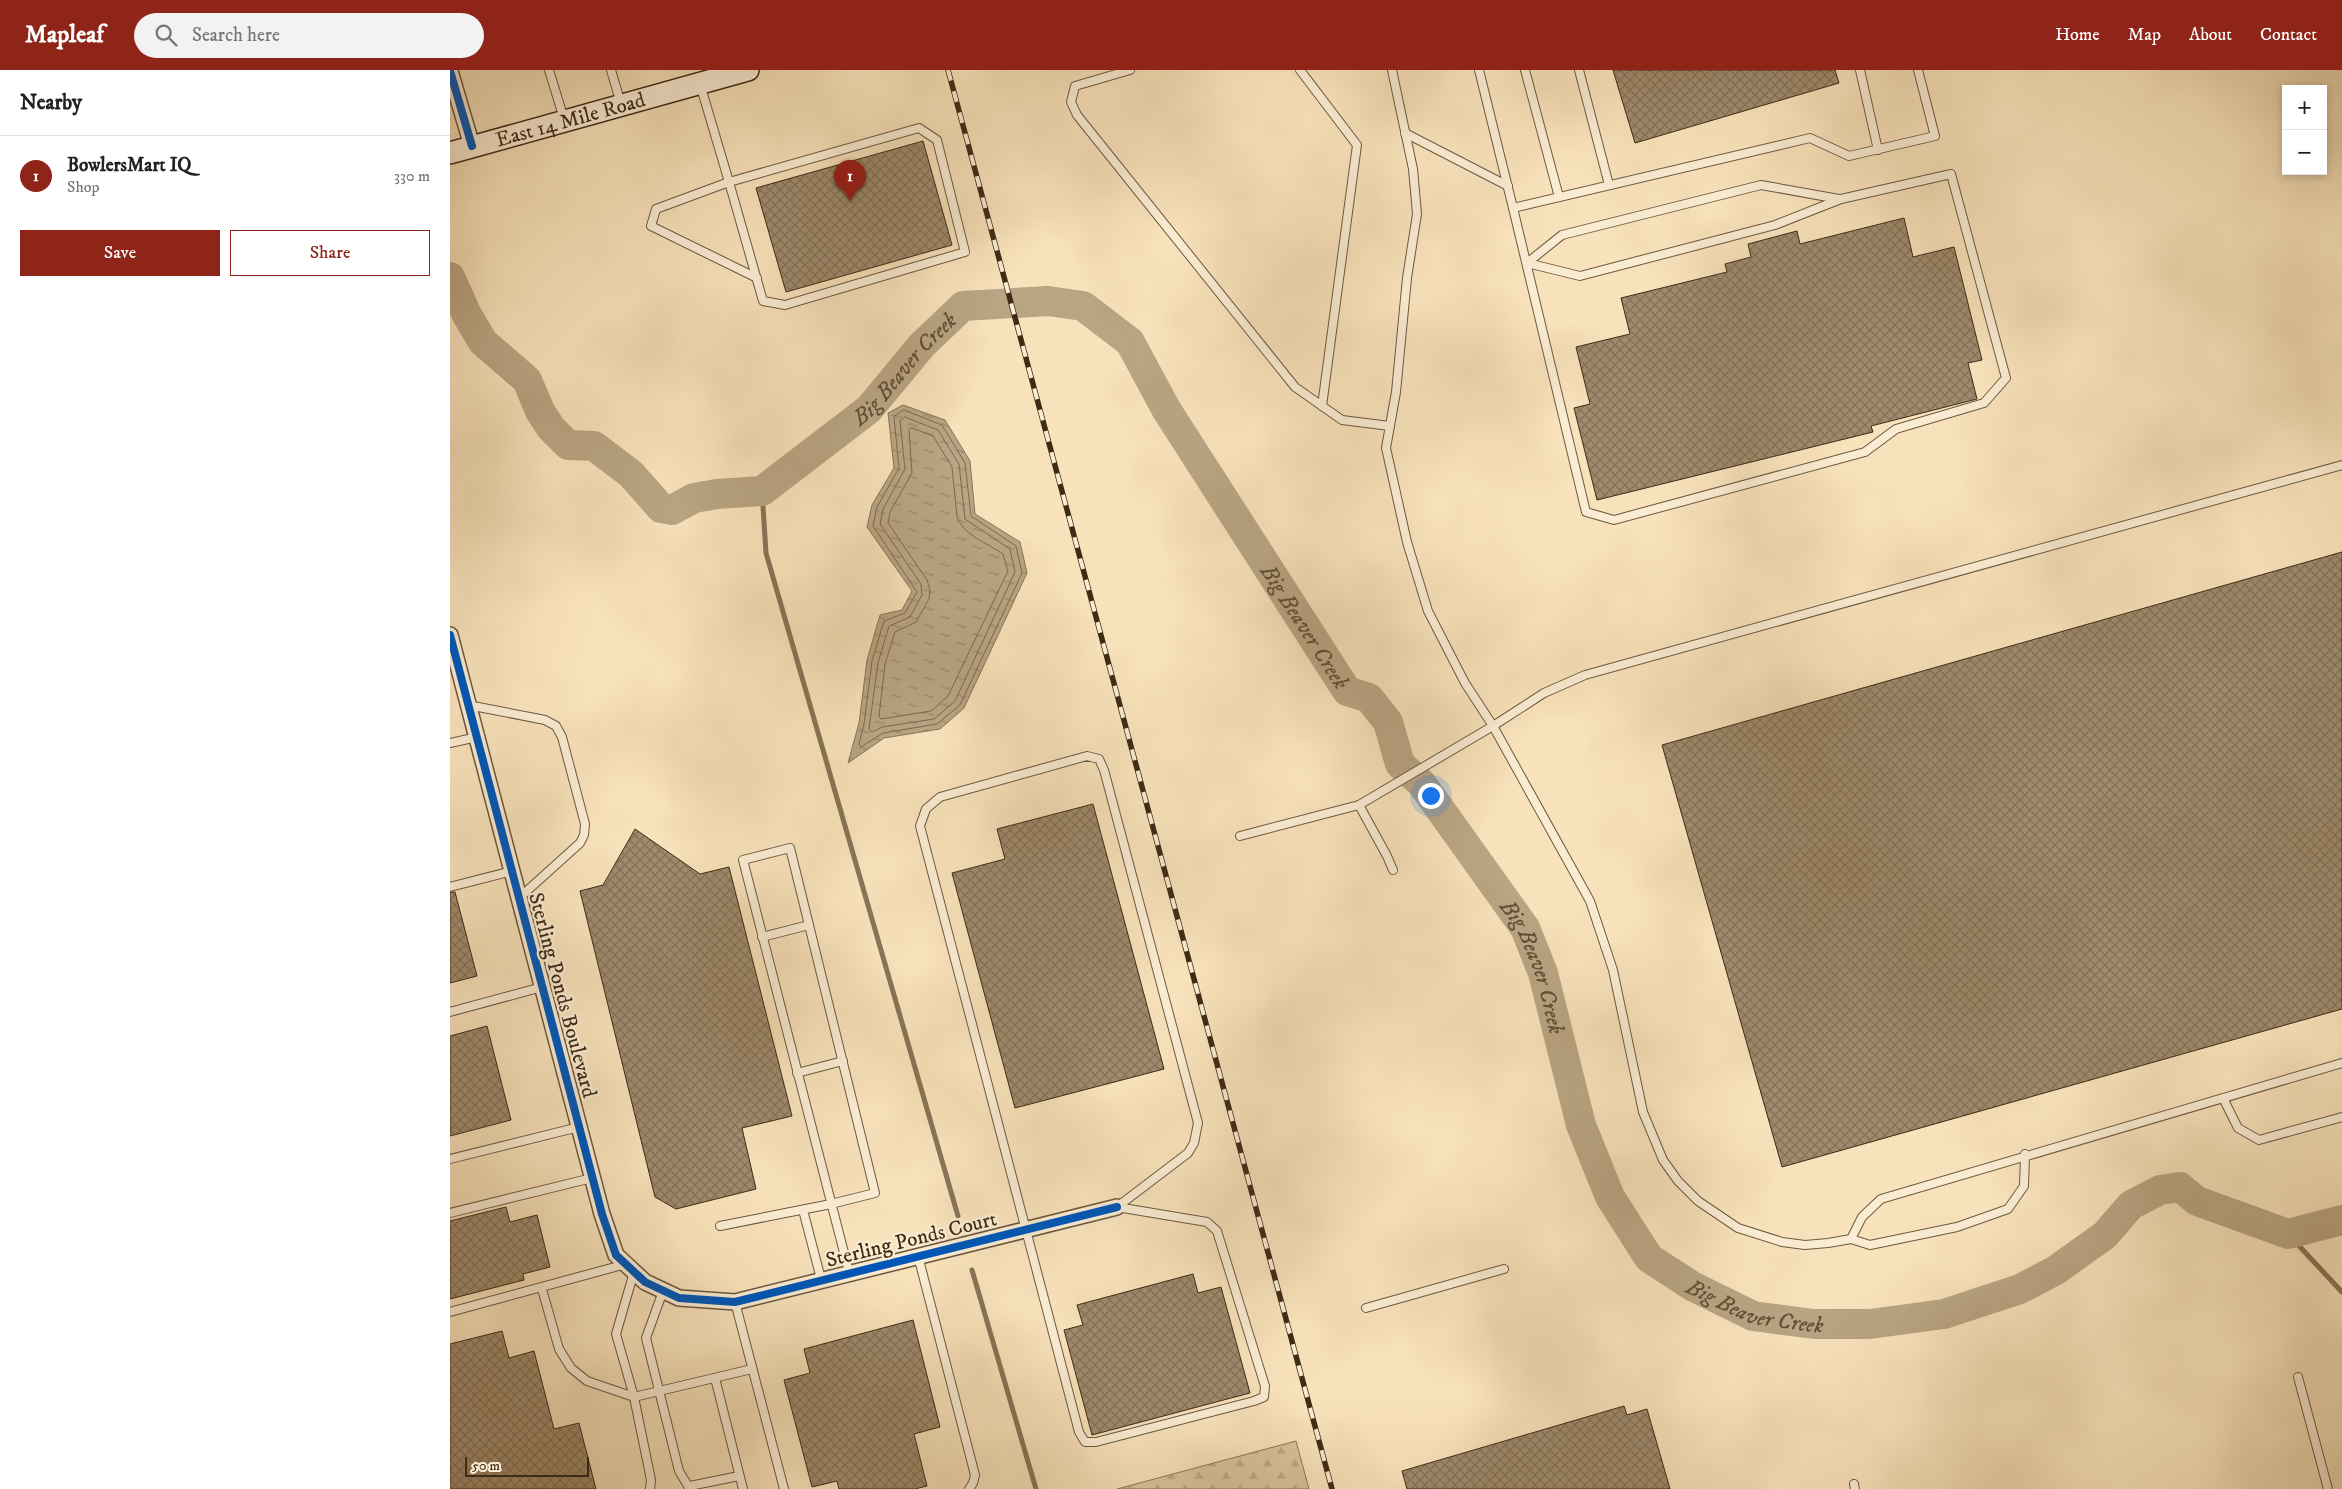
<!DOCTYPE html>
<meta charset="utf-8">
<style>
body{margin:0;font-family:"IM FELL DW Pica",serif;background:#f2f2f2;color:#222}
.controls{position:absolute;right:15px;top:15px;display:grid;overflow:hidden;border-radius:0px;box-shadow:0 2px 8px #0003}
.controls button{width:45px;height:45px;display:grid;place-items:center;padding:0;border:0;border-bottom:1px solid #e0e0e0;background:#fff;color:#222;font:25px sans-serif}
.scale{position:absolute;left:15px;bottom:12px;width:124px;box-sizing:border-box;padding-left:5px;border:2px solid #3e2b16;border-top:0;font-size:14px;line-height:18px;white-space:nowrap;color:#3e2b16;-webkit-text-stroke:4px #faecd3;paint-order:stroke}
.you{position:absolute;left:980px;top:725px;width:18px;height:18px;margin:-12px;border:4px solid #fff;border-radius:50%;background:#1a73e8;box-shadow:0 0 0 8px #1a73e833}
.badge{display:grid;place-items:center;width:32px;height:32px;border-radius:50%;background:#8f2418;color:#fff;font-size:16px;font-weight:700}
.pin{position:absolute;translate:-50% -41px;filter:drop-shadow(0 1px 2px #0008)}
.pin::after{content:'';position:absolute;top:26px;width:18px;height:15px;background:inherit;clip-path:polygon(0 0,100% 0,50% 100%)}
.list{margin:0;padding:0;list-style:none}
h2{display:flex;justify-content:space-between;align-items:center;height:65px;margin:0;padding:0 20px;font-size:21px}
h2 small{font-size:16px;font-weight:400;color:#767676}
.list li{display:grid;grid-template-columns:32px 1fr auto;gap:15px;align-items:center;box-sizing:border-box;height:80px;padding:0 20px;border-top:1px solid #e0e0e0}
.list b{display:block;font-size:19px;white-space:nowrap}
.list p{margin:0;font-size:16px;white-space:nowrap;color:#767676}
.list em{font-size:16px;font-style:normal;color:#767676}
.actions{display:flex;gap:10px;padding:15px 20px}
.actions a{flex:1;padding:11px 0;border:1px solid #8f2418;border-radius:0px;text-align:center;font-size:18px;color:#8f2418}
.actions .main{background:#8f2418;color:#fff}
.icon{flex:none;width:28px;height:28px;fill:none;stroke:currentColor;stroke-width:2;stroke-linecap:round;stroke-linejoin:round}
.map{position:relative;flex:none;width:1892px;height:1419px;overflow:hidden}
header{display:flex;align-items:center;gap:30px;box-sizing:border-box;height:70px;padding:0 25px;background:#8f2418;color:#fff}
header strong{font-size:24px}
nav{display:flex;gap:28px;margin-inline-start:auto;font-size:18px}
.search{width:350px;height:45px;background:#f2f2f2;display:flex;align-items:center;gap:12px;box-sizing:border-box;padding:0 18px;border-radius:28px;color:#767676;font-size:19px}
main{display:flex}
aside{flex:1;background:#fff}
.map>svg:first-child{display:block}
.forest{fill:url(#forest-firs);stroke:#8b775a}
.water{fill:url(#water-ripples);stroke:#887457}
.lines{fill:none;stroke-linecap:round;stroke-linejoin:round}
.shore{stroke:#7c684c;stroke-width:1}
.stream{stroke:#887457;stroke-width:5}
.river{stroke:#b9a483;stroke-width:30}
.building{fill:url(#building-cross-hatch);stroke:#3e2b16}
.lane-casing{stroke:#6c593f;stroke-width:10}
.street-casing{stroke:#6c593f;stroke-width:18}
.secondary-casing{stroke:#3e2b16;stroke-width:24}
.lane{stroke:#faecd3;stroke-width:8}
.street{stroke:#faecd3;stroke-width:15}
.secondary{stroke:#faecd3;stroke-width:21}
.rail-casing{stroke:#3e2b16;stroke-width:5.5}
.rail{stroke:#faecd3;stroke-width:4;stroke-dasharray:11;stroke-linecap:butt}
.cycleway-casing{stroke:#faecd3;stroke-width:11}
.cycleway{stroke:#0057b8;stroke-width:8}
.labels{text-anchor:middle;stroke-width:4.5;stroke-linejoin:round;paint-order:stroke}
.street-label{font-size:21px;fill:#3e2b16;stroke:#faecd3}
.water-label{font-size:22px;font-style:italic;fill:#634f37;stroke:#faecd3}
</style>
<header>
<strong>Mapleaf</strong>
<div class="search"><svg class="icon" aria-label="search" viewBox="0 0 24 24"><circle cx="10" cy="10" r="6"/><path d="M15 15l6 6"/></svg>Search here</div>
<nav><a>Home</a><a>Map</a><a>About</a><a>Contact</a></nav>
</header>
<main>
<aside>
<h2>Nearby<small></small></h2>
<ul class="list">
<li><span class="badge">1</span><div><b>BowlersMart IQ</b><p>Shop</p></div><em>330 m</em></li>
</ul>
<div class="actions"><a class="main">Save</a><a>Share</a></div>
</aside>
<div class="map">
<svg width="1892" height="1419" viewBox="0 0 1892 1419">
<defs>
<pattern id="forest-firs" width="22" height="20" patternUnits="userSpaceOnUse" patternTransform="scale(1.25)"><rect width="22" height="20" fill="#d8c39f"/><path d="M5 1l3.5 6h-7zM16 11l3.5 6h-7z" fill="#baa888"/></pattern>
<pattern id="water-ripples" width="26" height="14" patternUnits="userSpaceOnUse" patternTransform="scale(1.25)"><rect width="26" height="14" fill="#b9a483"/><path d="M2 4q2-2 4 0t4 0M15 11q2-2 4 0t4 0" fill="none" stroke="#98866a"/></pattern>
<pattern id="building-cross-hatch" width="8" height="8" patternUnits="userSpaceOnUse" patternTransform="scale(1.25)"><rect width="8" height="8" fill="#9f8a6c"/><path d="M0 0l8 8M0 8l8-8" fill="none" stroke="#837158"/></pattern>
</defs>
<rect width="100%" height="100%" fill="#f8e2bb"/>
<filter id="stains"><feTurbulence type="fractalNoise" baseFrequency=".004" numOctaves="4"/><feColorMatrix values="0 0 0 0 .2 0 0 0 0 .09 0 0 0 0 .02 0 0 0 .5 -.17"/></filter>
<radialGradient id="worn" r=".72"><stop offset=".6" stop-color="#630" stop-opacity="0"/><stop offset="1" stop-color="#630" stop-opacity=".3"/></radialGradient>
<path class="forest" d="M846,1371L859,1419H667Z"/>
<path class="water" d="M453,335L495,350L520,391L525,444L570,472L577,503L514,638L490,659L434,668L398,693L409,653L417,590L430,545L452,540L462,521L417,457L422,435L444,398L438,343Z"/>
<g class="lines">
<g class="shore">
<path d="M454,340L492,355L515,393L521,446L566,476L572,503L510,635L487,654L433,663L411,677L409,674L414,654L422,591L434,551L455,543L467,522L423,456L427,437L449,398L444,347Z"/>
<path d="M455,347L488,360L509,394L515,449L560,479L565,502L505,631L484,649L432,657L422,662L419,659L428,593L439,556L460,547L472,525L471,514L430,454L433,439L455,399L450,351Z"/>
<path d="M462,358L483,366L502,397L507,446C511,464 539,474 553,484L558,501L498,626L481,641L431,649L429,646L435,594L445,562L466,552L479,529L480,520L477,510L438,453L440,442L462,403L459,360Z"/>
</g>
<g class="stream">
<path d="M312,421L316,483L508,1146"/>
<path d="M1838,1164L1892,1222"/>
<path d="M522,1200L586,1419"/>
</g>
<path class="river" id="s1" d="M0,207L17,245L33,272L77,310L90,341L101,358L118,375L144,376L181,404L211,438L222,440L244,428L267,424L312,421L419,339L472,275L513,236L598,231L633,236L680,272L716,339L897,621L919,628L938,652L950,694L972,714L1075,858L1093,903L1131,1055L1160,1127L1199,1188L1242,1216L1303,1246L1364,1254H1420L1494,1244L1570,1219L1606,1200L1655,1165L1681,1135L1710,1120L1730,1117L1747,1131L1838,1164L1892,1150"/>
</g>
<g class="building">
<path d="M1163,0H1385L1389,13L1185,73Z"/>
<path d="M473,71L502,175L336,222L306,118Z"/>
<path d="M1454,148L1463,187L1504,177L1532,290L1518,293L1527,329L1421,356L1423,362L1147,430L1124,338L1140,334L1126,277L1180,264L1171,228L1277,202L1275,194L1301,187L1298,174L1347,161L1350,174Z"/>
<path d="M1892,482V939L1332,1097L1212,675Z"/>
<path d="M643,734L714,999L565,1038L502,803L555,789L547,759Z"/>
<path d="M185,759L250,804L279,797L342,1046L292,1058L306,1119L226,1139L205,1127L130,821L153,815Z"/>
<path d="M0,822H5L27,906L0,913Z"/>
<path d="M37,956L61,1050L0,1066V966Z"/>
<path d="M56,1137L60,1152L87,1145L100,1197L73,1204L74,1210L0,1229V1151Z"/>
<path d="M743,1204L748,1223L771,1217L800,1323L642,1365L614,1260L633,1255L627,1235Z"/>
<path d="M463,1250L490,1357L464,1364L477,1416L465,1419H389L387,1411L362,1417L334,1310L360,1303L354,1279Z"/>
<path d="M52,1261L59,1288L84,1281L104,1359L129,1353L146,1419H0V1274Z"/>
<path d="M1174,1336L1177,1345L1197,1339L1220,1419H957L952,1401Z"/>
</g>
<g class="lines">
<defs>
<g id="lane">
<path d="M99,0L114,49"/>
<path d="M161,0L171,34"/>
<path d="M680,0L625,16L621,32L627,45L845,317L892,350L940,356"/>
<path d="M850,0L907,75L872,336"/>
<path d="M942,0L963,99L967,144L957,208L946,322L936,378L957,472L978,541L1015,613L1043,656L1140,831L1163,900L1193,1042L1213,1090L1228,1111L1248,1131L1288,1158L1332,1172L1355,1175L1378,1173L1401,1169L1412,1147L1431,1129L1892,993"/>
<path d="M1029,0L1063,138L1360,68L1399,86L1485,66L1468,0"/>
<path d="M1075,0L1109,127"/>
<path d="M1129,0L1159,115"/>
<path d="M1410,0L1428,80"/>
<path d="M250,14L279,112L206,139L201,156L307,208"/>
<path d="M469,58L487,70L515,182L335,235L313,231L279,112Z"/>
<path d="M955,63L1058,116"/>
<path d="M1063,138L1136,442L1164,450L1415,382L1446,359L1534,333L1556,308L1501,104L1391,129L1325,155L1130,206L1077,193"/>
<path d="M1077,193L1112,165L1311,115L1389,129"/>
<path d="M18,635L95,650L106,656L112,667L135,754L134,765L130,773L69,828"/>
<path d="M0,673L27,667"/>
<path d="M637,686L649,689L654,700L748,1053L744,1073L738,1083L667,1137L757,1152L767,1161L815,1316L814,1327L804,1331L646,1372H635L629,1362L470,756L476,739L490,727Z"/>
<path d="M909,735L937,786L943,800"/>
<path d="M790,766L909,735L1043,656L1094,623L1135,605L1892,395"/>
<path d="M0,817L62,801"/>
<path d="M312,867L359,855"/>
<path d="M0,942L92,917"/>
<path d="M347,1003L393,991"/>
<path d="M1773,1028L1788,1058L1809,1070L1892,1047"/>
<path d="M0,1089L129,1057"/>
<path d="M353,1140L371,1209"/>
<path d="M0,1143L142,1108"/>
<path d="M270,1156L381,1134L425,1123L340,778L293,790L399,1202"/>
<path d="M1401,1169L1420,1175L1507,1157L1558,1139L1574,1116L1575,1084"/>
<path d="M468,1186L525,1405L523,1413L519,1419"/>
<path d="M184,1202L166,1264L184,1327L201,1410L200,1419"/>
<path d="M92,1219L109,1279L121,1298L137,1311L184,1327L302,1299"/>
<path d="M213,1221L196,1268L229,1401L240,1419"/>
<path d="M285,1232L334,1419"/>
<path d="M916,1238L1054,1199"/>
<path d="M0,1242L176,1194"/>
<path d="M1848,1307L1878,1419"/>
<path d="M265,1308L293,1419"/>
<path d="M1404,1414L1405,1419"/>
<path d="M240,1416L289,1406"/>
</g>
<g id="street">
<path d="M0,1L22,76"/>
<path d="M0,565L152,1144L166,1185L195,1212L229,1228L285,1232L667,1137"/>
</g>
<g id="secondary">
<path id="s2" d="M0,83L298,0"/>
</g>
</defs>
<use href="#lane" class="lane-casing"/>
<use href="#street" class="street-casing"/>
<use href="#secondary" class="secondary-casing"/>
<use href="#lane" class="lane"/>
<use href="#street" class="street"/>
<use href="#secondary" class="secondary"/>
<defs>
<path id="rail" d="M498,0L882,1419"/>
</defs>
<use href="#rail" class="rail-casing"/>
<use href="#rail" class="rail"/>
<defs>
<g id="cycleway">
<path d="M0,1L22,76"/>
<path d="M0,565L152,1144L166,1185L195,1212L229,1228L285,1232L667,1137"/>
</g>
</defs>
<use href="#cycleway" class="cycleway-casing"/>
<use href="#cycleway" class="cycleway"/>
</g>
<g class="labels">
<g class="street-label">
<text dy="7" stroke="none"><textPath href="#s2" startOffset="125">East 14 Mile Road</textPath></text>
<text transform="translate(113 925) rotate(75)" y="7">Sterling Ponds Boulevard</text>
<text transform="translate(461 1169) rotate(-14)" y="7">Sterling Ponds Court</text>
</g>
<g class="water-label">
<text dy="8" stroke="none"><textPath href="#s1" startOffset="620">Big Beaver Creek</textPath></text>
<text dy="8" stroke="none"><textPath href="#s1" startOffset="1220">Big Beaver Creek</textPath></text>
<text dy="8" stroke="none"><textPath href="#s1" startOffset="1640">Big Beaver Creek</textPath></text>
<text dy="8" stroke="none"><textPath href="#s1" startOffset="2075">Big Beaver Creek</textPath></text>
</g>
</g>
<rect width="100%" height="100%" filter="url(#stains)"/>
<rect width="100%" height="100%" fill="url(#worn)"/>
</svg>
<div class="controls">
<button>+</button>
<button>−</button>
</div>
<div class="scale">50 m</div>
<div class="you"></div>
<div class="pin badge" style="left:400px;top:131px">1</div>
</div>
</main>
